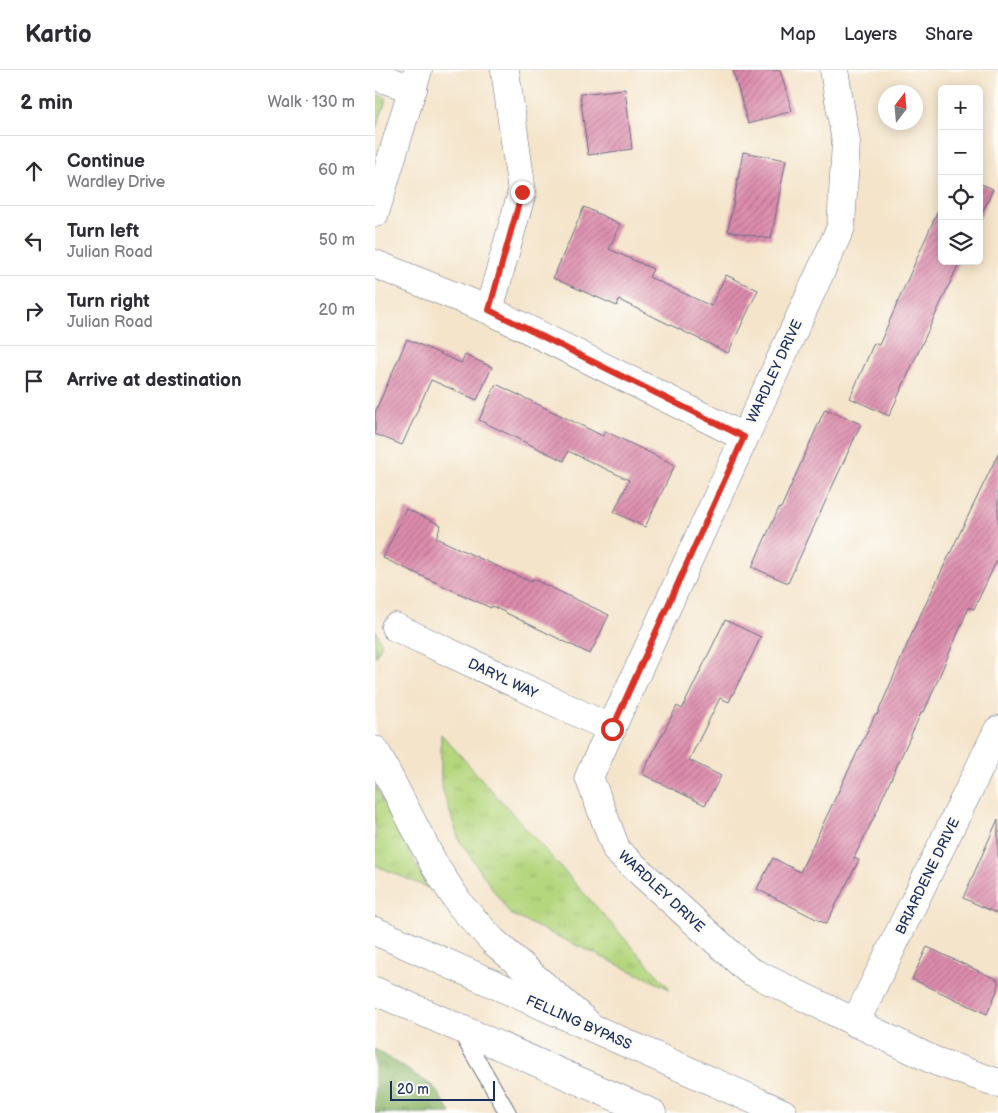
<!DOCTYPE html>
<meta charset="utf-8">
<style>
body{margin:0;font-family:"Balsamiq Sans",sans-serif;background:#f7f7f7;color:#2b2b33}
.controls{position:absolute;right:15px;top:15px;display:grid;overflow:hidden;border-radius:8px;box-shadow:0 2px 12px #0003}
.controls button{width:45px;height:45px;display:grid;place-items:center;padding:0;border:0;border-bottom:1px solid #e1e1e2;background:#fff;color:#2b2b33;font:25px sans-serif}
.compass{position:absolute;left:503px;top:15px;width:45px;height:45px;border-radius:50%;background:#fff;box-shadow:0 2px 12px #0003;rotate:16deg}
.scale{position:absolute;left:15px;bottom:12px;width:105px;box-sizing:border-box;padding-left:5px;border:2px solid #1b2f5e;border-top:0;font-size:14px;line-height:18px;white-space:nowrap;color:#1b2f5e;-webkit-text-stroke:4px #fdfcf7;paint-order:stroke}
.stop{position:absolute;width:15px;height:15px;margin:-11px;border:4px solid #d93025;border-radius:50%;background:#fff}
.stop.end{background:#d93025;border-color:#fff;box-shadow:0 1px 5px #0008}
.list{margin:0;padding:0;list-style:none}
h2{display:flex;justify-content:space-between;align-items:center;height:65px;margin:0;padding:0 20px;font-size:21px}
h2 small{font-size:16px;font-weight:400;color:#7c7c81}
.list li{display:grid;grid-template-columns:32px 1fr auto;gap:15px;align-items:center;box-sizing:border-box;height:70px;padding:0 20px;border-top:1px solid #e1e1e2}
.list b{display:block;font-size:19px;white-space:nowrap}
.list p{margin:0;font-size:16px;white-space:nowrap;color:#7c7c81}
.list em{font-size:16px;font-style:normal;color:#7c7c81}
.icon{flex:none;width:28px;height:28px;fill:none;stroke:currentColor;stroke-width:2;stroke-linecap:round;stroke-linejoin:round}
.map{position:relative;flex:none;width:623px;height:1043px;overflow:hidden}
header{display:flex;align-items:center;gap:30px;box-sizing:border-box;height:70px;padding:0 25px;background:#fff;border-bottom:1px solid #e1e1e2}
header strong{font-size:24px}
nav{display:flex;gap:28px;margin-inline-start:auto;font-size:18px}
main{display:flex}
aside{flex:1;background:#fff}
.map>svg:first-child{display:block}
.grass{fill:url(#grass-tufts);stroke:#68826e}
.forest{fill:url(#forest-crowns);stroke:#557365}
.building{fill:url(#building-hatch)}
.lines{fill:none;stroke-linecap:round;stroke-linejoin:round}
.lane-casing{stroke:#676e84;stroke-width:18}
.street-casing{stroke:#676e84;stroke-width:29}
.primary-casing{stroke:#676e84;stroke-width:29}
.highway-casing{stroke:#676e84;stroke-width:29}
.lane{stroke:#fff;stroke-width:16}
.street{stroke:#fff;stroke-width:28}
.primary{stroke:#fff;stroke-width:28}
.highway{stroke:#fff;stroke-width:28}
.route{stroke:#d93025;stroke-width:6}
.labels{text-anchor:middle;stroke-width:4.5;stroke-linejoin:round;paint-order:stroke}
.street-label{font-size:14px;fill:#1b2f5e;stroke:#fdfcf7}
</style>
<header>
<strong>Kartio</strong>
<nav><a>Map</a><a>Layers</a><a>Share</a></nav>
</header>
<main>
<aside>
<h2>2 min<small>Walk · 130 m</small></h2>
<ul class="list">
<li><svg class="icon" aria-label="ahead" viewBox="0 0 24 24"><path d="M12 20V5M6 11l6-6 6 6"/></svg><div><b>Continue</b><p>Wardley Drive</p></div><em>60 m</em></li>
<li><svg class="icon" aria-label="left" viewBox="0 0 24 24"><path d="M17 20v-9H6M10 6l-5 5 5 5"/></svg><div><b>Turn left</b><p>Julian Road</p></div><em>50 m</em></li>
<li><svg class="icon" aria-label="right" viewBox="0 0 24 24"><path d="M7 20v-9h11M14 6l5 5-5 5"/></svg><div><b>Turn right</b><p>Julian Road</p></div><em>20 m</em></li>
<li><svg class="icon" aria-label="arrive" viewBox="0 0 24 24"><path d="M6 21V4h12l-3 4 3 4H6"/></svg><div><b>Arrive at destination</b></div></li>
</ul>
</aside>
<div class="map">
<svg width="623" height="1043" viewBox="0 0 623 1043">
<defs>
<pattern id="grass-tufts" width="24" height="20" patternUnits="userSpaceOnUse" patternTransform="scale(1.25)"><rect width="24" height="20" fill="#b4d67d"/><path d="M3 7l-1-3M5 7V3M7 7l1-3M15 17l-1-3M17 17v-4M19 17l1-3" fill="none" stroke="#9ab86e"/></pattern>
<pattern id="forest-crowns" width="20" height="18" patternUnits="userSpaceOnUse" patternTransform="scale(1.25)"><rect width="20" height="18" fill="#8fb76c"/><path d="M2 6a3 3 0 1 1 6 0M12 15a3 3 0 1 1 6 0" fill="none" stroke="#74955c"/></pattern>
<pattern id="building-hatch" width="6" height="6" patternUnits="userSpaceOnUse" patternTransform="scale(1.25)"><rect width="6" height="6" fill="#dd8cac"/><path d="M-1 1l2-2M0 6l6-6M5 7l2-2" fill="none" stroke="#b2738f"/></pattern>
</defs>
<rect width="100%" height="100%" fill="#fdfcf7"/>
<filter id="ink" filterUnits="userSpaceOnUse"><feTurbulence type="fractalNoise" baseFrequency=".02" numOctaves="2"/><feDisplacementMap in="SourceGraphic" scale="10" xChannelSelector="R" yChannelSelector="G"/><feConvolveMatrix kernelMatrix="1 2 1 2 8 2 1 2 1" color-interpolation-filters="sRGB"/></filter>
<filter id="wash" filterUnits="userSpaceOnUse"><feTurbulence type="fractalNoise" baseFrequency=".0096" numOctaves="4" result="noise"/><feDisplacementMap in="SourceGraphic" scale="20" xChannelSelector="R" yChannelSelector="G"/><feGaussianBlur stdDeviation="1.12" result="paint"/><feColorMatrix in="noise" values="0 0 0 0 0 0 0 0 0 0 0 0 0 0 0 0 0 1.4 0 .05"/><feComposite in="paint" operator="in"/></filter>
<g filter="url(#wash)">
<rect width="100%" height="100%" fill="#f4e4ca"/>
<g class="grass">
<path d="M0,24L12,28L0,61Z"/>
<path d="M0,559L7,575L0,587Z"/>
<path d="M66,664L295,919L135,844L84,770L66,714Z"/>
<path d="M0,715L53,818L0,795Z"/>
</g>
<path class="forest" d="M0,979L58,1016L76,1043H0Z"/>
<g id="blocks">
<g class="building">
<path d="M358,0H405L417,41L373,54Z"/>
<path d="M250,19L257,79L213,85L205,24Z"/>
<path d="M368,82L411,90L396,169L353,161Z"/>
<path d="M604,113L618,119L604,150Z"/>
<path d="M567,131V191H585L514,346L475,328L499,273L504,275Z"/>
<path d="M209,137L245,154L234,179L278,199L274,207L336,236L351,205L383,220L353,283L244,230L242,236L178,208Z"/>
<path d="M32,269L86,293L90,285L117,297L102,330L56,310L27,375L0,364V342Z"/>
<path d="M121,314L228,366L230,361L300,395L270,457L239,442L254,410L193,381L189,391L104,350Z"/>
<path d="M450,339L486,354L413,513L377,497L404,438H406Z"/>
<path d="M623,384V488L599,539L594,537L549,642L547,641L504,735H505L479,788L484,790L451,854L382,819L398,788L425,802L500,645H502L541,554Z"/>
<path d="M31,439L66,455L61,468L156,512L158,509L234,545L215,584L117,536L116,538L8,488Z"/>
<path d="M350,550L386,567L354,632L345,628L314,690L346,706L330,735L267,704L302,636L307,639Z"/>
<path d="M623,749V844L588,828Z"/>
<path d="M552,877L623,910V919L612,944L537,909Z"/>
</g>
</g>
</g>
<g filter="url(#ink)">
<use href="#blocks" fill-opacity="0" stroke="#676e84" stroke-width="1"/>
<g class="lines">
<defs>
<path id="lane" d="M84,959L133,1043"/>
<g id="street">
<path d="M459,0L471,72L466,157L214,707L242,781L373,900L560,991L623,1013"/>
<path d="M0,6L38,19"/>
<path d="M0,143L43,0"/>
<path d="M0,194L114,240L369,367"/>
<path d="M114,240L147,122L130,0"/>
<path d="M20,557L237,659"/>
<path d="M480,953L623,660"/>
</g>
<path id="primary" d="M0,680L60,796L86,836L118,871L211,952"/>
<g id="highway">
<path d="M0,861L408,1043"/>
<path d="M0,921L277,1043"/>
</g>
</defs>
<use href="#lane" class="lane-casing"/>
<use href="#street" class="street-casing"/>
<use href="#primary" class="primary-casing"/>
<use href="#highway" class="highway-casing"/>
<use href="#lane" class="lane"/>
<use href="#street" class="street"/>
<use href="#primary" class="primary"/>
<use href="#highway" class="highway"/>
</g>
</g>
<g class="lines" filter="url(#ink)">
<path class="route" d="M147,122L114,240L369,367L237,659"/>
</g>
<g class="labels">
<g class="street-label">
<text transform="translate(399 301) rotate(-65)" y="5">WARDLEY DRIVE</text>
<text transform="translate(128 608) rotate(25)" y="5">DARYL WAY</text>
<text transform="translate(552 806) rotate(-64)" y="5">BRIARDENE DRIVE</text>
<text transform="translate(287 821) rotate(43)" y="5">WARDLEY DRIVE</text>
<text transform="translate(204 952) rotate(24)" y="5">FELLING BYPASS</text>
</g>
</g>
</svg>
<div class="controls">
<button>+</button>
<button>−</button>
<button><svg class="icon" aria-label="locate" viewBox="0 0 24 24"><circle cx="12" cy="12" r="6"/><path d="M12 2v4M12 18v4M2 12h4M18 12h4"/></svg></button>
<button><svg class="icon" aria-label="layers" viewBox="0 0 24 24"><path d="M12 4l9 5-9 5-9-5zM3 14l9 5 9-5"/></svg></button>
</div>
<svg class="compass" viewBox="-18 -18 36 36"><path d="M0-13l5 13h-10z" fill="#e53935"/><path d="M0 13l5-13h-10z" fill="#7c7c81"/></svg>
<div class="scale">20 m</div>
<div class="stop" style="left:237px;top:659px"></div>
<div class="stop end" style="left:147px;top:122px"></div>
</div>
</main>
